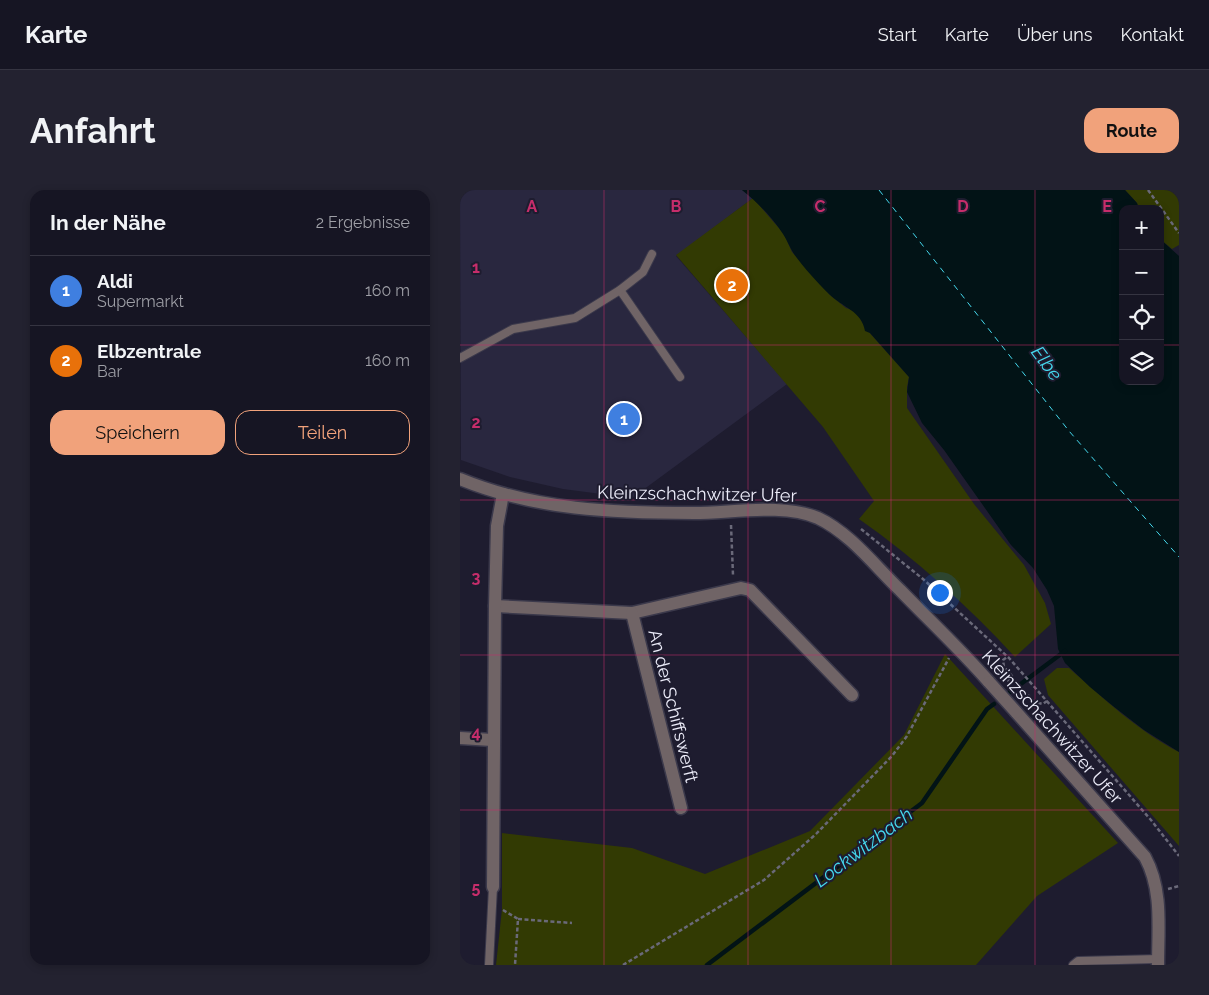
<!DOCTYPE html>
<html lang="de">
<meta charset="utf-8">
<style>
body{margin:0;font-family:Raleway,sans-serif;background:#232230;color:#f1f3f6}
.controls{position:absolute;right:15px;top:15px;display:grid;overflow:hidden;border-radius:10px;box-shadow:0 2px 8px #0003}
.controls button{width:45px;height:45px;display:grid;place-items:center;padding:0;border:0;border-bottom:1px solid #353441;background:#161523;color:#f1f3f6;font:25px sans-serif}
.you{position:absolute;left:479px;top:402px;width:18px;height:18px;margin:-12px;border:4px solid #fff;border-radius:50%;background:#1a73e8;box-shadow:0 0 0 8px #1a73e833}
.badge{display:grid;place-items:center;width:32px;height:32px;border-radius:50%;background:#f1a27b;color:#fff;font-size:16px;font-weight:700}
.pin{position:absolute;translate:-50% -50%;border:2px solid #fff;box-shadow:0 1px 5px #0006}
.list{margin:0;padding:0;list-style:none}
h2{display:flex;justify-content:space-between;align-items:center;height:65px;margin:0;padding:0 20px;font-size:21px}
h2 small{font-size:16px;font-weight:400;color:#9e9fa6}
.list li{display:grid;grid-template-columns:32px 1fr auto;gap:15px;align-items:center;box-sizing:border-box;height:70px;padding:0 20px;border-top:1px solid #353441}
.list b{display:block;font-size:19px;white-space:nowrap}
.list p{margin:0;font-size:16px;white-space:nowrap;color:#9e9fa6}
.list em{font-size:16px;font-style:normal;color:#9e9fa6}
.actions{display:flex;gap:10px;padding:15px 20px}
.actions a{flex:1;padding:11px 0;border:1px solid #f1a27b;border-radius:15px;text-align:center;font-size:18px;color:#f1a27b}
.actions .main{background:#f1a27b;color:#111}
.icon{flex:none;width:28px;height:28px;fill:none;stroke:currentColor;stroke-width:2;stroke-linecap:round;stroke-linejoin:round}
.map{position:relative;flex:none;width:719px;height:775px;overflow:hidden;border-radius:15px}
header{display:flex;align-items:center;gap:30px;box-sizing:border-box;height:70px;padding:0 25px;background:#161523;border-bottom:1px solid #353441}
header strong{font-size:24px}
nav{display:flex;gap:28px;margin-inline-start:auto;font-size:18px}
.intro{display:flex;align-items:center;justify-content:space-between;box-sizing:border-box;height:120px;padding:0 30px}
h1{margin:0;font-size:35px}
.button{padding:12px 22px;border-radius:15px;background:#f1a27b;color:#111;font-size:18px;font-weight:700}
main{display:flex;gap:30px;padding:0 30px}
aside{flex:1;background:#161523;border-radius:15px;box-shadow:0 2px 8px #0003}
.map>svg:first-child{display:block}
.built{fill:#29273f}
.green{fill:#323a03}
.water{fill:#021316}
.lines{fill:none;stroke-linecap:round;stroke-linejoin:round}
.stream{stroke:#021316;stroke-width:4.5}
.ferry{stroke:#45d8ed;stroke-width:1;stroke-dasharray:6 5;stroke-linecap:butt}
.service-casing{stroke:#3b394b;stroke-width:10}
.minor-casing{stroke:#3b394b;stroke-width:15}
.tertiary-casing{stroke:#3b394b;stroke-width:15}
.path{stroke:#6a6979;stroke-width:2.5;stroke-dasharray:4 2.5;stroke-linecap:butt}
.service{stroke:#706466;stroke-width:8}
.minor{stroke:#706466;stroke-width:12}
.tertiary{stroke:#706466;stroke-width:12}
.tertiary-bridge-casing{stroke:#3b394b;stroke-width:15;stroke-linecap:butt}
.tertiary-bridge{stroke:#706466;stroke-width:12}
.grid{fill:none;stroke:#c62d6b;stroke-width:1;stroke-opacity:0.55}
.labels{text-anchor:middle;stroke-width:4;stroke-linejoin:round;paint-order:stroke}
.street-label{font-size:18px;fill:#ececf9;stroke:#1e1c2f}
.water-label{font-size:19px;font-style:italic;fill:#45d8ed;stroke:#1e1c2f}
.grid-label{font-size:16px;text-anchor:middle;font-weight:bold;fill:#c62d6b;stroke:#1e1c2f;stroke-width:4;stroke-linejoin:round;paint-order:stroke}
</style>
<header>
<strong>Karte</strong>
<nav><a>Start</a><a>Karte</a><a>Über uns</a><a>Kontakt</a></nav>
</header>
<div class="intro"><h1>Anfahrt</h1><a class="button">Route</a></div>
<main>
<aside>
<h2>In der Nähe<small>2 Ergebnisse</small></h2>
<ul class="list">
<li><span class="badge" style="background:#3f7fe0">1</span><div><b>Aldi</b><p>Supermarkt</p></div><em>160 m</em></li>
<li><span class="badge" style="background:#e8710a">2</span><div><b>Elbzentrale</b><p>Bar</p></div><em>160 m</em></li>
</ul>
<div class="actions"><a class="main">Speichern</a><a>Teilen</a></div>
</aside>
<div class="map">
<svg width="719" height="775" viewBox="0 0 719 775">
<rect width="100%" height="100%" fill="#1e1c2f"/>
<path class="built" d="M0,0H282L293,8L216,66L327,194L172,308L103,299L50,287L1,270Z"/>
<g class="green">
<path d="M665,0H719V55L712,59L700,49V19H679L677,13Z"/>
<path d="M293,8L324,44L332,62L370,105L386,118L395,121L408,141L449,187L447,197V218L514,314L564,375L585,413L591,434L555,467C508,416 456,369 399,329L414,311L363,237L216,65Z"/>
<path d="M485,464L658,653L577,706L516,775H36L42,719V643L172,658L245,684L350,641L444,545Z"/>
<path d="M597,478H609C643,508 678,541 719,562V656L588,505L584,489Z"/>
</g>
<path class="water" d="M282,0H665L677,13L679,19H663V191H700V49L719,66V562L684,540L653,516L630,497L605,473L598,459L594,416L587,400L573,378L551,355L484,260L462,233L447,202L449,187L410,143L405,141C402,121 382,117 369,104C357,92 344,78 334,64C330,58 327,50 323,44C312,27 297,12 282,0Z"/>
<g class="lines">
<g class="stream">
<path d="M550,502L605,461"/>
<path d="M247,775L462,613L527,519L534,514"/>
</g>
<path class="ferry" d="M419,0L609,241L719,367"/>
<defs>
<g id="service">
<path d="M160,100L220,187"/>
<path d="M0,168L53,139L115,128L160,100L183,82L192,64"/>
<path d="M29,775L33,697"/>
<path d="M613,775L618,771L698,769"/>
</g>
<g id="minor">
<path d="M35,416L172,423L281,398L290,400L392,505"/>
<path d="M172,423L221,618"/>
<path d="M0,548L32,550"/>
<path d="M33,697L35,416L37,336L43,304"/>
</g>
<g id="tertiary">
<path d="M0,289C75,320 154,323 234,323C272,323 323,313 358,328C390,343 415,376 440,400C470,431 501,460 529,492"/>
<path d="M556,522L685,667C703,700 698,738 698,775"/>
</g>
</defs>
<use href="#service" class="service-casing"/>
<use href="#minor" class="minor-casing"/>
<use href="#tertiary" class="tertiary-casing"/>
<g class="path">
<path d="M688,0L719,43"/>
<path d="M271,335L273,385"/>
<path d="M401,339L463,389L549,468L691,630L719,666"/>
<path d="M547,491L552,486L544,477L543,470L547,467"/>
<path d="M568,505L574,512L583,514L587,511"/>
<path d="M708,699L719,696"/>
<path d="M43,720L58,729L55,775"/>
<path d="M58,729L112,733"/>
<path d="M163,775L304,690L356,644L432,566L447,546L489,468"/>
</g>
<use href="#service" class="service"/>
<use href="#minor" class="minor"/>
<use href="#tertiary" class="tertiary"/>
<defs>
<path id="tertiary-bridge" d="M529,492L556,522"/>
</defs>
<use href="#tertiary-bridge" class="tertiary-bridge-casing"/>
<use href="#tertiary-bridge" class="tertiary-bridge"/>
</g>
<path class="grid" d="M144,0V775M288,0V775M431,0V775M575,0V775M0,155H663M700,155H719M0,310H719M0,465H719M0,620H719"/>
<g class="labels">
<g class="street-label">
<text transform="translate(237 304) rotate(1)" y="6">Kleinzschachwitzer Ufer</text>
<text transform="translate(213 516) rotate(76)" y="6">An der Schiffswerft</text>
<text transform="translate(592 537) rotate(48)" y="6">Kleinzschachwitzer Ufer</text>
</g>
<g class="water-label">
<text transform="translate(587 173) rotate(53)" y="7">Elbe</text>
<text transform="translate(403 657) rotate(-37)" y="7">Lockwitzbach</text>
</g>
</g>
<g class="grid-label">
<text x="72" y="22">A</text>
<text x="216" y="22">B</text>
<text x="360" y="22">C</text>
<text x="503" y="22">D</text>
<text x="647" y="22">E</text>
<text x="16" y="83">1</text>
<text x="16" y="238">2</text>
<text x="16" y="393">3</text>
<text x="16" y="548">4</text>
<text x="16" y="703">5</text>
</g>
</svg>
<div class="controls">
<button>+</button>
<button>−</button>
<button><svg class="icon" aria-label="locate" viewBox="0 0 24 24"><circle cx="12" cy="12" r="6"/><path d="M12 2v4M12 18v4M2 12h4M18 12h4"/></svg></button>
<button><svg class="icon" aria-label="layers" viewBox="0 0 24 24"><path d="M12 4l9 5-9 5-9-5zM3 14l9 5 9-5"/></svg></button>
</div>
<div class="you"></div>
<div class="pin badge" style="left:164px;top:229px;background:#3f7fe0">1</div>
<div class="pin badge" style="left:272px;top:95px;background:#e8710a">2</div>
</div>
</main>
